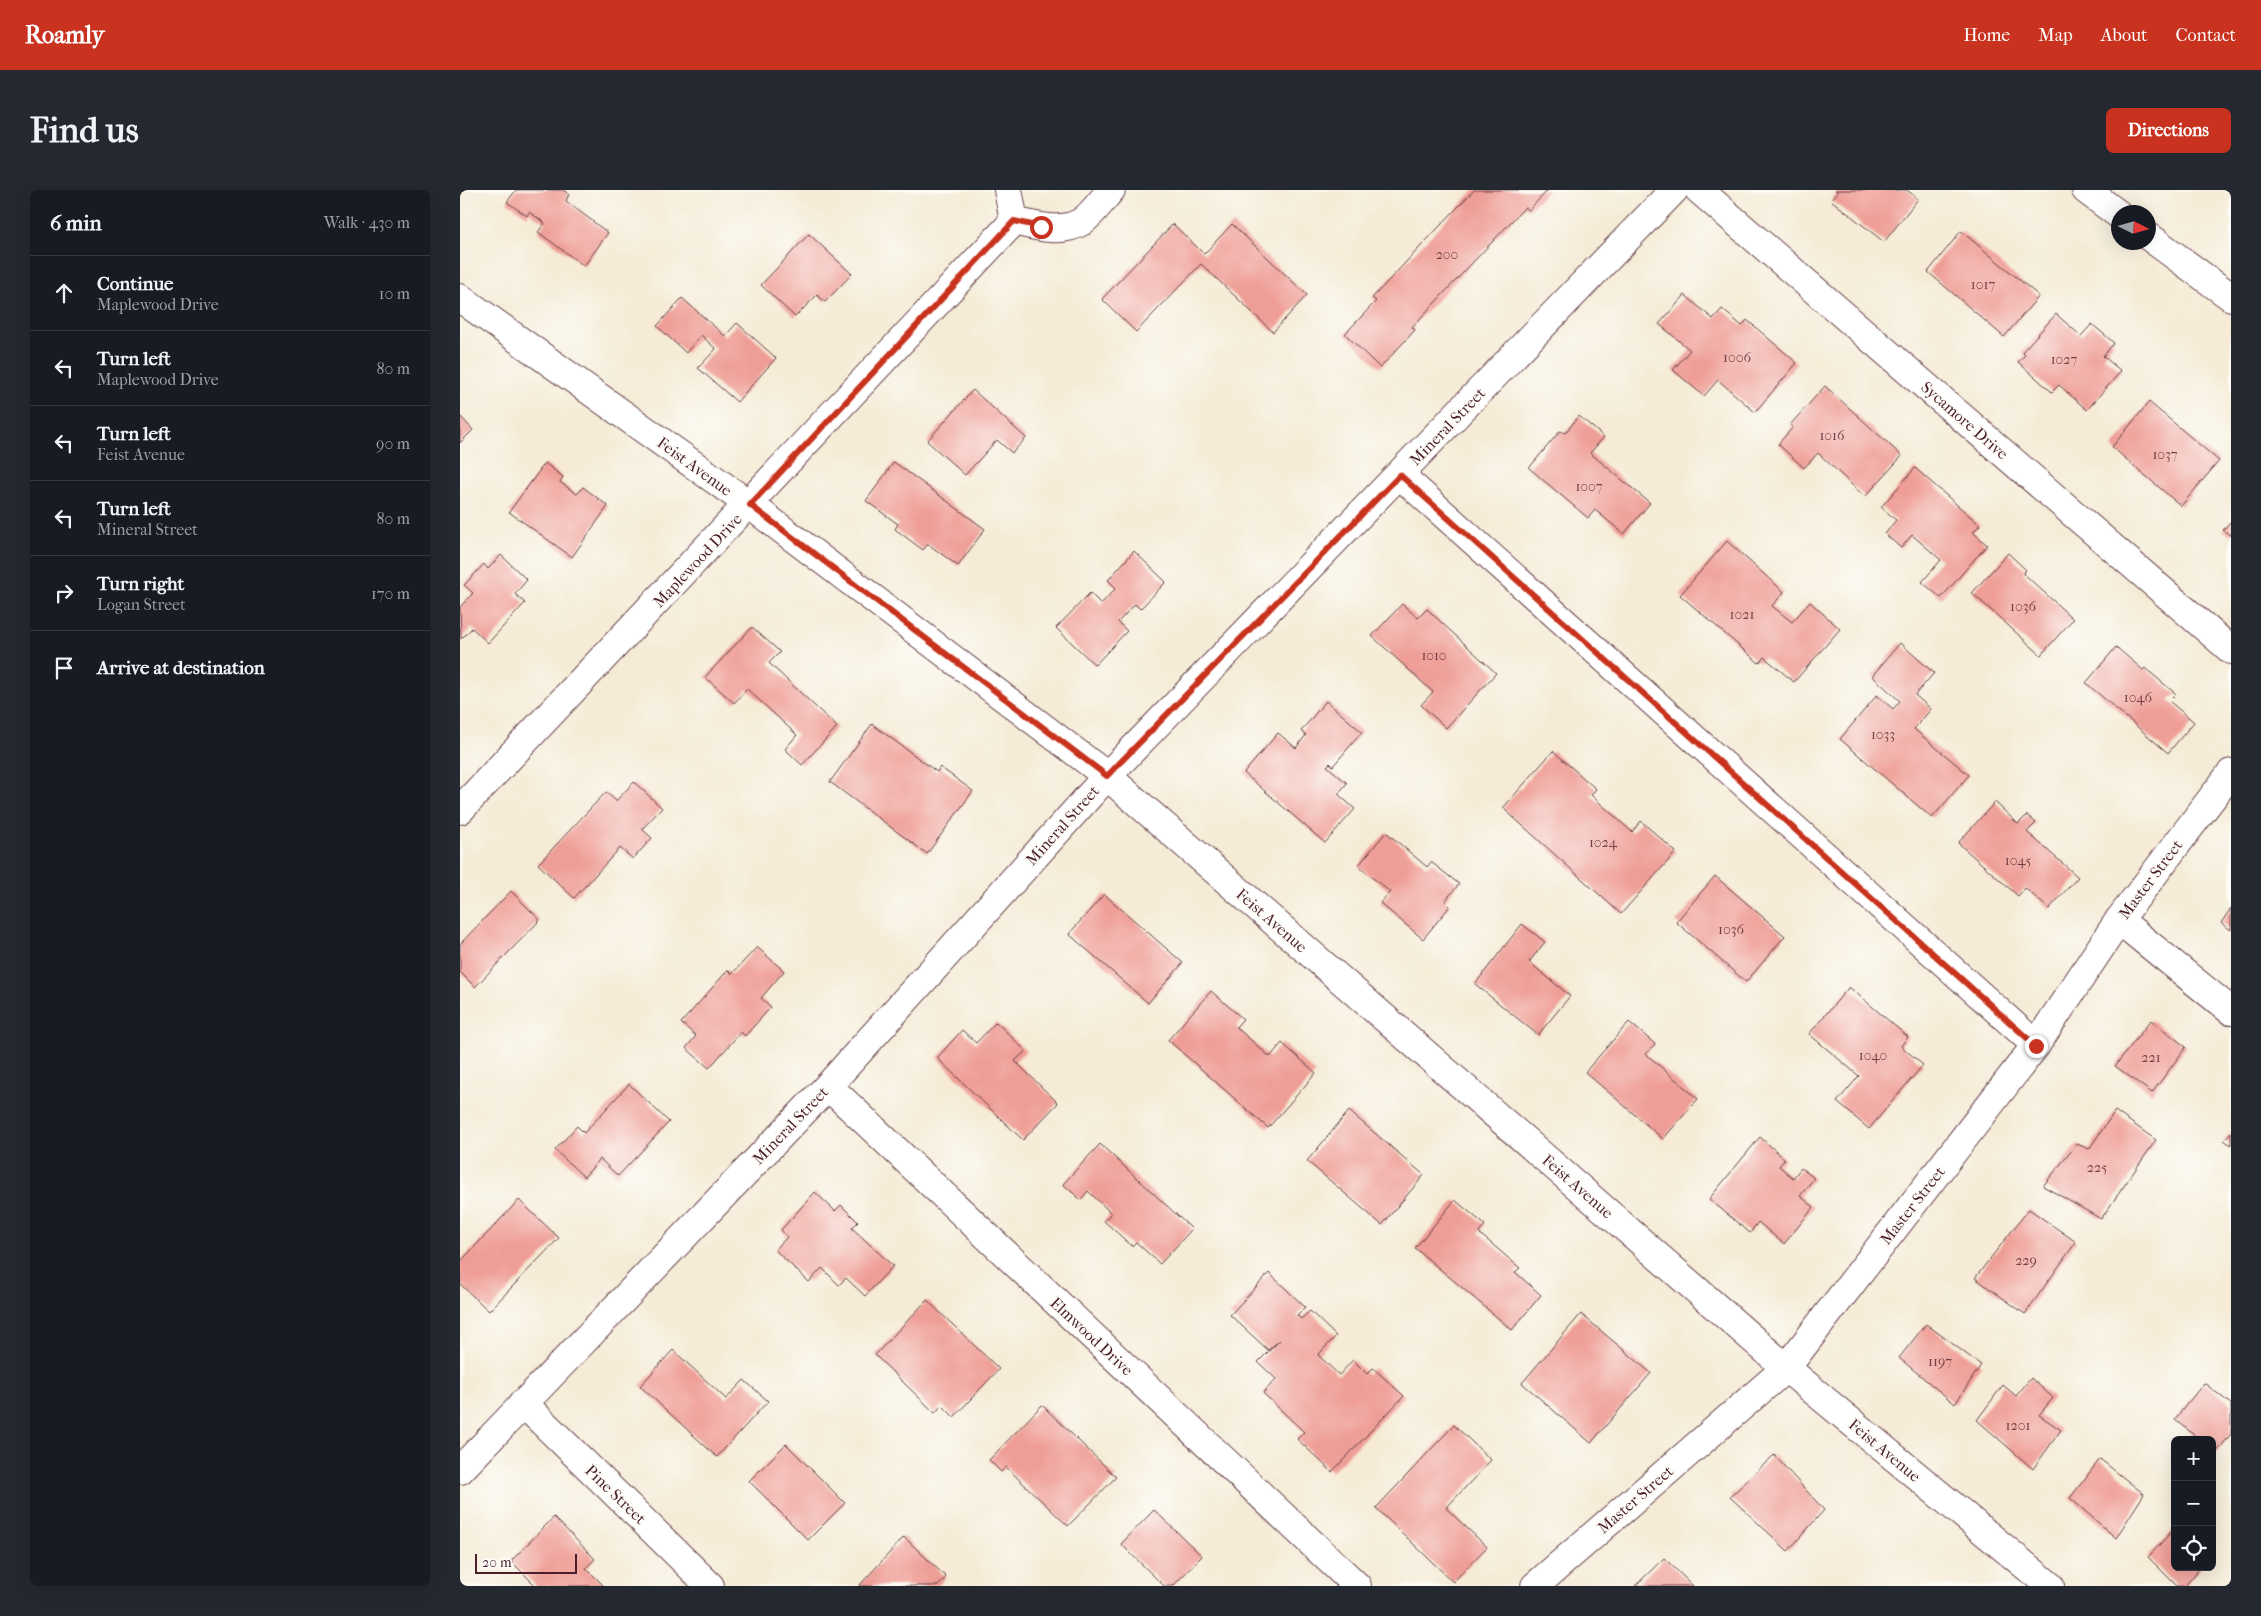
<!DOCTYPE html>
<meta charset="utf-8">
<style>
body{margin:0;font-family:"IM FELL French Canon",serif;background:#242831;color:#f1f3f6}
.controls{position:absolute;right:15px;bottom:15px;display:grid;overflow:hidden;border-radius:8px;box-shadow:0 5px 20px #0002}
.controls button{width:45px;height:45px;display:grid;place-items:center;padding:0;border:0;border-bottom:1px solid #363941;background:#171b24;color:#f1f3f6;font:25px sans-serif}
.compass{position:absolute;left:1651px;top:15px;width:45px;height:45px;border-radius:50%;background:#171b24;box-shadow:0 5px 20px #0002;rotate:95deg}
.scale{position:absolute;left:15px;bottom:12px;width:102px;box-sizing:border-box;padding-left:5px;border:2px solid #4a1f2b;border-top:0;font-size:14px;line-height:18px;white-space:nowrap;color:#4a1f2b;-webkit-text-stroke:4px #fdfcf7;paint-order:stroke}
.stop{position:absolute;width:15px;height:15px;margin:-11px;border:4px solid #c8321e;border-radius:50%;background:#fff}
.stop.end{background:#c8321e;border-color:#fff;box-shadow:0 1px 5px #0008}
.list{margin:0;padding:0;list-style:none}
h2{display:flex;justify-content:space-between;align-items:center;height:65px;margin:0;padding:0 20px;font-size:21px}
h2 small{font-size:16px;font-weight:400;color:#9ea1a6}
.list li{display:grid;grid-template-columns:32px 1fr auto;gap:15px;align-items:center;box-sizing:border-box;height:75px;padding:0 20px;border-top:1px solid #363941}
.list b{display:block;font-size:19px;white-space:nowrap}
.list p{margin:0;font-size:16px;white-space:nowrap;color:#9ea1a6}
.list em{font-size:16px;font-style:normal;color:#9ea1a6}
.icon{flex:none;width:28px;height:28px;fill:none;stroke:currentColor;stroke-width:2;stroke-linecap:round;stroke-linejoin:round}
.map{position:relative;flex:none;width:1771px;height:1396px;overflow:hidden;border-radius:8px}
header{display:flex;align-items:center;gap:30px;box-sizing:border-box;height:70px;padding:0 25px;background:#c8321e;color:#fff}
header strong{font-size:24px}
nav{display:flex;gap:28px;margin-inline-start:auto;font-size:18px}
.intro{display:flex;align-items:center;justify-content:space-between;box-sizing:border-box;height:120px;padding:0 30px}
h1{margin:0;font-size:35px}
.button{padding:12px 22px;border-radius:8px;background:#c8321e;color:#fff;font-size:18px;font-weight:700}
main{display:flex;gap:30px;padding:0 30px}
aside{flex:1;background:#171b24;border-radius:8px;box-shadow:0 5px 20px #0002}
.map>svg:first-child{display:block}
.building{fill:#ef9e97}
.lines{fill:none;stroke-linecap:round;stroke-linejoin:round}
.minor-casing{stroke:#643e45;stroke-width:30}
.tertiary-casing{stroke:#643e45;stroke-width:30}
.minor{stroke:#fff;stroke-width:28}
.tertiary{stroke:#fff;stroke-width:28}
.route{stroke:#c8321e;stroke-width:6}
.labels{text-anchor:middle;stroke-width:4.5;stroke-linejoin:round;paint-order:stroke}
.number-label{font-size:14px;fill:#733f46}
.street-label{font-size:16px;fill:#4a1f2b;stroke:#fdfcf7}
</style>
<header>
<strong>Roamly</strong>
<nav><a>Home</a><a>Map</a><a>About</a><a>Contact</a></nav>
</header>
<div class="intro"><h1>Find us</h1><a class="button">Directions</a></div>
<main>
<aside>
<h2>6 min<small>Walk · 430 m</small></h2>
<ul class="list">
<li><svg class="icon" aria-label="ahead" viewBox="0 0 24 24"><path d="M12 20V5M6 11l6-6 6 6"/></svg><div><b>Continue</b><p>Maplewood Drive</p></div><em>10 m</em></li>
<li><svg class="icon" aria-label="left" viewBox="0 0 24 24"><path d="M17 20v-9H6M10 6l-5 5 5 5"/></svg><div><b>Turn left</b><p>Maplewood Drive</p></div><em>80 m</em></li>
<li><svg class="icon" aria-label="left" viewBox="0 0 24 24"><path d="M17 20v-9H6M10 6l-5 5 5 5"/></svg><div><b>Turn left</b><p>Feist Avenue</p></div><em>90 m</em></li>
<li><svg class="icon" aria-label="left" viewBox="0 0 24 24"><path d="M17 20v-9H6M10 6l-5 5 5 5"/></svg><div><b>Turn left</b><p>Mineral Street</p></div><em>80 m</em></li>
<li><svg class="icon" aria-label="right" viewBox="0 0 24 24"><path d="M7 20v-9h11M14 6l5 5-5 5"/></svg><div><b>Turn right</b><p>Logan Street</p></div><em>170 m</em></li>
<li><svg class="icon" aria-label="arrive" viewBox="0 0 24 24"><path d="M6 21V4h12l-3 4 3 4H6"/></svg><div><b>Arrive at destination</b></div></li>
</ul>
</aside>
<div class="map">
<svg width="1771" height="1396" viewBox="0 0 1771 1396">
<rect width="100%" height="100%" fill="#fdfcf7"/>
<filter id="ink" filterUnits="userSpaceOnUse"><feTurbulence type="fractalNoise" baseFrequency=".02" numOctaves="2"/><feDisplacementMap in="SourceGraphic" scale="10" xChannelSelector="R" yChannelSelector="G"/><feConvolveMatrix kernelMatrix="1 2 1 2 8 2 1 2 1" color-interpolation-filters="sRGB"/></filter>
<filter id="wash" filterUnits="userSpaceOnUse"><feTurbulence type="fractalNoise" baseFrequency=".0096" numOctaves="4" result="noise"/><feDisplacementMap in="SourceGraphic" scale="20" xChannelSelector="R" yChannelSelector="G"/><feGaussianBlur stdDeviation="1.12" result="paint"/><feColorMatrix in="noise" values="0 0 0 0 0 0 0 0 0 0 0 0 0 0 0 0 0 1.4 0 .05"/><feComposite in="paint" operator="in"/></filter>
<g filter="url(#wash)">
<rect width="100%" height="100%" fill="#f5ebd6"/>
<g id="blocks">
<g class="building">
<path d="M56,0H103L109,4L106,11L148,43L124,76L78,42L85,33L69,22L67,26L47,12Z"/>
<path d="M1014,0H1088L1069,20L1065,17L952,137L955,140L920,178L885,144L916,111L912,108Z"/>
<path d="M1375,0H1447L1458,9L1424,52L1371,10L1378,2Z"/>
<path d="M713,34L744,64L772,34L847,105L813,142L741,74L676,142L642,109Z"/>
<path d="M1501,41L1579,106L1544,147L1468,82Z"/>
<path d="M349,44L392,84L365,112L357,105L335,127L301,95Z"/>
<path d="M1225,105L1253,129L1262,119L1282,136L1287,130L1337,173L1295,222L1258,190L1244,206L1213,180L1230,160L1199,134Z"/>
<path d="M222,108L265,146L277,133L316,168L277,212L238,178L256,159L241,145L226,163L197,136Z"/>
<path d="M1596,124L1621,146L1632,134L1654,153L1643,166L1661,181L1627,220L1599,195L1592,202L1558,172L1565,165L1562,162Z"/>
<path d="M1365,196L1442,266L1405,307L1358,263L1344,278L1318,254L1333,237L1330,235Z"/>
<path d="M513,200L566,248L552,263L537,250L505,285L467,251Z"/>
<path d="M1689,212L1759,271L1721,316L1652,257Z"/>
<path d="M0,226L13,240L0,253Z"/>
<path d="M1119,226L1144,247L1130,263L1190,313L1164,344L1135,320L1128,328L1069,278L1100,241L1105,243Z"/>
<path d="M434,272L525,339L498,376L468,354L463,360L435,339L438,334L406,311Z"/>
<path d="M85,273L103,287L100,292L117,304L123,297L148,316L112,367L49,322Z"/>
<path d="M1455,278L1520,335L1513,342L1527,355L1481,408L1462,392L1481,370L1452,345L1441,358L1425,344L1436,330L1421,317Z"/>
<path d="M1771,331V346L1763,340Z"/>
<path d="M1267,351L1324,402L1312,416L1332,432L1350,412L1380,439L1334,492L1304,467L1299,473L1220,405Z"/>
<path d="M674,361L706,392L680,419L675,414L658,432L667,441L635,475L596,438L630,403L641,414L656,398L648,390Z"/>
<path d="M1548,363L1566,380L1563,383L1613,429L1581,465L1512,403Z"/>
<path d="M41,365L67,390L55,404L65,413L28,453L12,438L1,449L0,417L13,403L4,395L24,374L28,379Z"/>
<path d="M942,414L958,428L967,419L1036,483L986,538L961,515L973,502L912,446Z"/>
<path d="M292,437L320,462L309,473L377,537L342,575L325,559L337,545L287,499L274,513L245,487Z"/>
<path d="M1440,453L1474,483L1455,505L1471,519L1454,539L1509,585L1472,628L1380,549L1417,505L1433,519L1440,511L1412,486Z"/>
<path d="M1656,457L1683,480L1685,478L1716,504L1709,511L1734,532L1708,563L1626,493Z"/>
<path d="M866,511L902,542L873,576L870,573L867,576L887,593L878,604L895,619L865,653L784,583L818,543L836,558L846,545L841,541Z"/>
<path d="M412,534L477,582L480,577L513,601L467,664L370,592Z"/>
<path d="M1093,561L1136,599L1131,605L1172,642L1181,631L1216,662L1161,724L1043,618Z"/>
<path d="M174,592L202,618L182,639L192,648L173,669L160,658L114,708L78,674L146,602L156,611Z"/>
<path d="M1535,612L1558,634L1567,625L1576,633L1567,642L1618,687L1589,719L1565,698L1558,706L1498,653Z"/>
<path d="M926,642L967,677L971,672L999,694L985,711L990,716L963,749L920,713L930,702L898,676Z"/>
<path d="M1255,686L1325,746L1286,792L1216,732Z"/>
<path d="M51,701L80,730L15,797L0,782V754Z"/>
<path d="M644,704L723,773L688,813L609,744Z"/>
<path d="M1771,718V740L1761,733Z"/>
<path d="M1062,734L1085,752L1069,772L1110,806L1078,845L1015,794Z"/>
<path d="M297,757L324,781L301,808L311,817L285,846L281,842L249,878L226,858L236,846L221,833L268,780L272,784Z"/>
<path d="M1389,797L1448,847L1441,856L1463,875L1409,939L1377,912L1399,886L1349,844Z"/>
<path d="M751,801L783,829L776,837L810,867L822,853L856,883L808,938L708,850Z"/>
<path d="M1691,830L1726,857L1692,903L1655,876Z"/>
<path d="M536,832L566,861L555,871L598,913L563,950L477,868L502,840L516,853Z"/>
<path d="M1169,832L1195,854L1186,864L1238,909L1203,949L1125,882Z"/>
<path d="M169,894L209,932L158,986L140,969L124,987L95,960L117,936L124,943Z"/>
<path d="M889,921L964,985L922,1035L847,971Z"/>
<path d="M1655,921L1696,950L1641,1029L1583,996L1617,954L1629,959Z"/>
<path d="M1771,942V955L1764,950Z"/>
<path d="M1300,947L1325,969L1319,976L1333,988L1341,978L1354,988L1340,1006L1354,1017L1324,1054L1298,1032L1290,1043L1249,1009Z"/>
<path d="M640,954L732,1039L700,1074L676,1052L672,1056L644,1031L651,1023L628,1001L621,1010L603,994Z"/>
<path d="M355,1002L375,1021L381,1015L398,1032L392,1038L433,1076L405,1106L386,1088L379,1095L362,1078L349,1092L315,1060L327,1047L321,1040Z"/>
<path d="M59,1010L99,1048L29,1121L0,1094V1072Z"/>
<path d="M995,1010L1025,1035L1019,1043L1060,1078L1055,1082L1081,1105L1052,1140L955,1058Z"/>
<path d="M1569,1019L1616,1052L1565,1124L1515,1088Z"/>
<path d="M809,1083L845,1117L837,1125L841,1129L850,1121L876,1146L858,1165L879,1185L893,1170L907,1184L913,1178L944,1206L872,1282L837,1249L844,1242L803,1203L816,1189L798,1172L820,1150L808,1160L770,1125Z"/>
<path d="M467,1110L539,1179L494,1227L482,1215L475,1223L415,1165Z"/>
<path d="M1121,1124L1191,1183L1131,1253L1062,1193Z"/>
<path d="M1466,1134L1521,1175L1495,1214L1439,1168Z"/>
<path d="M213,1160L266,1209L284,1190L308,1211L257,1267L180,1196Z"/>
<path d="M1571,1188L1593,1208L1579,1225L1601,1240L1573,1279L1517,1230L1543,1195L1556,1206Z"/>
<path d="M1744,1193L1771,1214V1244L1756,1263L1752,1260V1250H1740L1715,1229Z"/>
<path d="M582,1215L656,1287L608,1336L546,1277L541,1282L529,1270Z"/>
<path d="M994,1235L1031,1270L986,1318L1027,1357L993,1392L916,1318Z"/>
<path d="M326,1254L385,1313L348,1350L289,1291Z"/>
<path d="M1314,1265L1364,1320L1328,1361L1270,1307Z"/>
<path d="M1640,1269L1684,1304L1656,1348L1610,1308Z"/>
<path d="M694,1320L742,1366L713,1396H704L661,1354Z"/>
<path d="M94,1327L135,1369L126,1378L144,1396H76L51,1371Z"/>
<path d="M1715,1338V1377H1741L1725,1396H1717L1688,1367Z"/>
<path d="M444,1347L486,1387L478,1396H399Z"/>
<path d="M1204,1368L1233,1396H1175Z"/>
</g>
</g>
</g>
<g filter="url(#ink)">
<use href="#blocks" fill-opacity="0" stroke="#643e45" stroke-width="1"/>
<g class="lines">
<defs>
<g id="minor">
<path d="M548,0L554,31"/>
<path d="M1239,0L1771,460"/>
<path d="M554,31C575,36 601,44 621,32C632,25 642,10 651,0"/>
<path d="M0,108L290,315L647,586L1326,1178L1590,1396"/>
<path d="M940,285L1576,855"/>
<path d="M0,620L554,31"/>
<path d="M1659,730L1771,821"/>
<path d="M368,896L897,1396"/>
<path d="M63,1213L250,1396"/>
<path d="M0,1280L368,896L647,586L1214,0"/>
<path d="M1075,1396L1326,1178L1576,855L1659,730L1771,583"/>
</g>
<g id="tertiary">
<path d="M1626,0L1658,24"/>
<path d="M1688,46L1771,107"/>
</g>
</defs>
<use href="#minor" class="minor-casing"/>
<use href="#tertiary" class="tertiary-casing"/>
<use href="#minor" class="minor"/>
<use href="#tertiary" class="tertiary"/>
</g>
</g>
<g class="lines" filter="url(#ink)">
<path class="route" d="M581,37L554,31L290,315L647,586L940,285L1576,856"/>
</g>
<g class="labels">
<g class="number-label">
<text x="987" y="69">200</text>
<text x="1523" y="99">1017</text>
<text x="1277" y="172">1006</text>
<text x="1604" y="174">1027</text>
<text x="1372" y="250">1016</text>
<text x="1705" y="269">1037</text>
<text x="1129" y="301">1007</text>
<text x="1563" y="421">1036</text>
<text x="1282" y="429">1021</text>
<text x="974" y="470">1010</text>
<text x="1678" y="512">1046</text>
<text x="1423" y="549">1033</text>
<text x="1143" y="657">1024</text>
<text x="1558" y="675">1045</text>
<text x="1271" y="744">1036</text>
<text x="1413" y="870">1040</text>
<text x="1691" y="872">221</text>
<text x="1637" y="982">225</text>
<text x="1566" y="1075">229</text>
<text x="1480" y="1176">1197</text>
<text x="1558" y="1240">1201</text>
</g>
<g class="street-label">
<text transform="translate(1505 230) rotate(41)" y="6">Sycamore Drive</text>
<text transform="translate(987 236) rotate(-46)" y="6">Mineral Street</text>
<text transform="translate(235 276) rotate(36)" y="6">Feist Avenue</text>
<text transform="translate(237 370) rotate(-47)" y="6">Maplewood Drive</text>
<text transform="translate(602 635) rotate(-48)" y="6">Mineral Street</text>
<text transform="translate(1690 689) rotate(-53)" y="6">Master Street</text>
<text transform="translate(812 730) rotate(41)" y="6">Feist Avenue</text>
<text transform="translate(330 935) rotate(-46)" y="6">Mineral Street</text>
<text transform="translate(1118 996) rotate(41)" y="6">Feist Avenue</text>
<text transform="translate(1452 1015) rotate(-52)" y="6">Master Street</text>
<text transform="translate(632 1146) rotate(43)" y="6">Elmwood Drive</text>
<text transform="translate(1425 1260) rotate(40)" y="6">Feist Avenue</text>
<text transform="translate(156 1304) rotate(44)" y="6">Pine Street</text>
<text transform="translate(1175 1309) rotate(-41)" y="6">Master Street</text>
</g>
</g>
</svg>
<div class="controls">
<button>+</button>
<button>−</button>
<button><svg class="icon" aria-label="locate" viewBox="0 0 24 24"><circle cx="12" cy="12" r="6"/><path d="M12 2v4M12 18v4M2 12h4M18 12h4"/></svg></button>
</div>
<svg class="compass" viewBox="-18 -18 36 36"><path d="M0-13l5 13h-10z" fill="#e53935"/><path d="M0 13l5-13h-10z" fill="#9ea1a6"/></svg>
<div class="scale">20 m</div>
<div class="stop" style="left:581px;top:37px"></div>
<div class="stop end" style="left:1576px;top:856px"></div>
</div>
</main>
